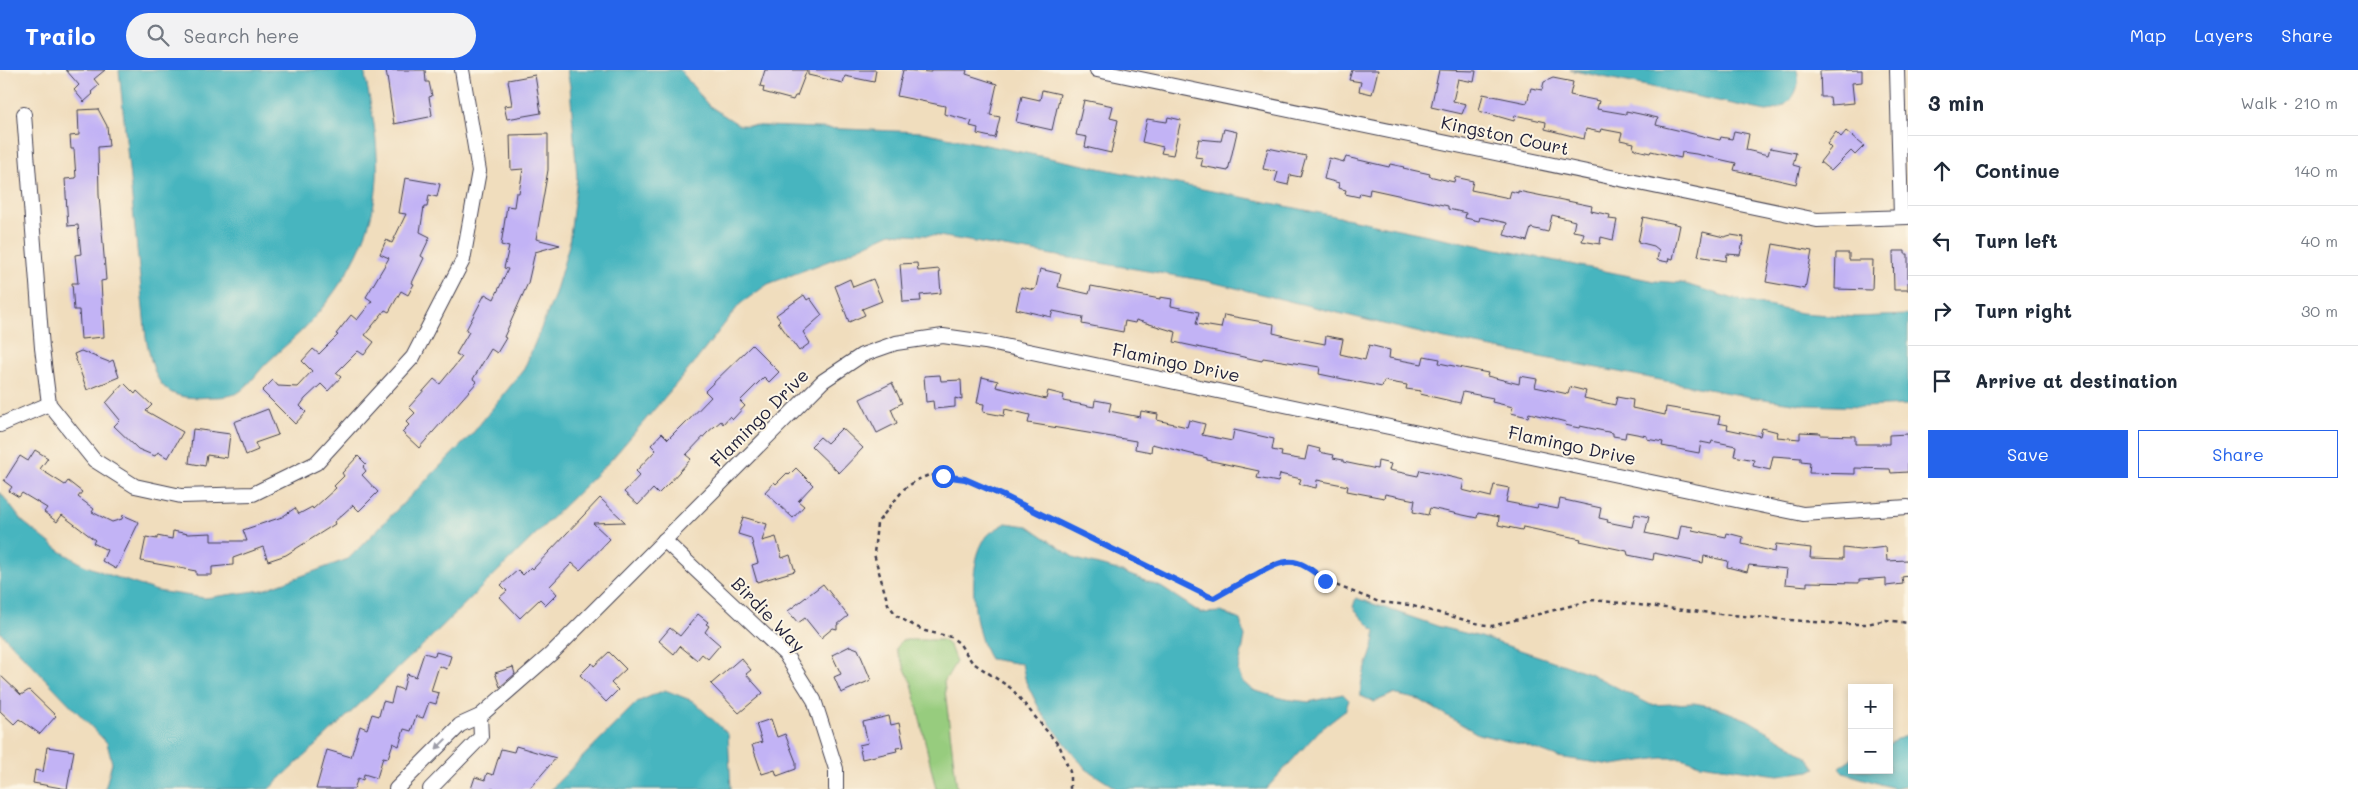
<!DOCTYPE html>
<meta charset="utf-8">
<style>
body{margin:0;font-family:Mali,sans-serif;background:#f2f2f3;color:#1f2937}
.controls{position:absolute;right:15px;bottom:15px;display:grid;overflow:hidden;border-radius:0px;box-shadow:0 2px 8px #0003}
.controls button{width:45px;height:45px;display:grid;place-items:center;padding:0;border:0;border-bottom:1px solid #e0e1e3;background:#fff;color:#1f2937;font:25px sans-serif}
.stop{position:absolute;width:15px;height:15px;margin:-11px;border:4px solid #2563eb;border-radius:50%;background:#fff}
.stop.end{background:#2563eb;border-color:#fff;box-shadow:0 1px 5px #0008}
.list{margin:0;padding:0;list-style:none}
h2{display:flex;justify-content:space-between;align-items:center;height:65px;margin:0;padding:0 20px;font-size:21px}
h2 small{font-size:16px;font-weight:400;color:#747a83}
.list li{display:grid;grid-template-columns:32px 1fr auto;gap:15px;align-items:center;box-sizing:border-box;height:70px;padding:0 20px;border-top:1px solid #e0e1e3}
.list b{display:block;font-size:19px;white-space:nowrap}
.list em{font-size:16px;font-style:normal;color:#747a83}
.actions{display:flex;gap:10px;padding:15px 20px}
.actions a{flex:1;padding:11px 0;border:1px solid #2563eb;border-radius:0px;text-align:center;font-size:18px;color:#2563eb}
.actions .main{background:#2563eb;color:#fff}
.icon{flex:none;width:28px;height:28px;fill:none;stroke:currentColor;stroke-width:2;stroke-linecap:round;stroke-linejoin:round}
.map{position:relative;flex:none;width:1908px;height:719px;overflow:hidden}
header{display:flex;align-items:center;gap:30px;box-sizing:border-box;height:70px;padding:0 25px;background:#2563eb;color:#fff}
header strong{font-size:24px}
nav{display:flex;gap:28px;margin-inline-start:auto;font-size:18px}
.search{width:350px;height:45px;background:#f2f2f3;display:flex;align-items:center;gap:12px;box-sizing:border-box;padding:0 18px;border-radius:28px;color:#747a83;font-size:19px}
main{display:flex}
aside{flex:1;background:#fff}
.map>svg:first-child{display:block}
.green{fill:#97cc7e;stroke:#5c775c}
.water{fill:#46b5bf;stroke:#346c7d}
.building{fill:#c2b3f5}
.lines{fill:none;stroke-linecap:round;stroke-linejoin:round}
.street-casing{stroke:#413e4e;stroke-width:16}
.path{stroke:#413e4e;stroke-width:2.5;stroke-dasharray:4 4;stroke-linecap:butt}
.street{stroke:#fff;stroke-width:14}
.oneway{fill:#9c9ca7}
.route{stroke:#2563eb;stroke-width:6}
.labels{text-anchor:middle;stroke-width:4;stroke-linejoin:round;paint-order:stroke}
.street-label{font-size:18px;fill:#22223b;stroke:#fcf5e5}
</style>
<header>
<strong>Trailo</strong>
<div class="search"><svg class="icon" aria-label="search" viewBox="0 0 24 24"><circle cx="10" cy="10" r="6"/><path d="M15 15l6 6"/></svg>Search here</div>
<nav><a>Map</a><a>Layers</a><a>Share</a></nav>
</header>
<main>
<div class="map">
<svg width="1908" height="719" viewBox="0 0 1908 719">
<rect width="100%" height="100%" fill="#fcf5e5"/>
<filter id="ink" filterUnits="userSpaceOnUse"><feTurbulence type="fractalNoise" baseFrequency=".02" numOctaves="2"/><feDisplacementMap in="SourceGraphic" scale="10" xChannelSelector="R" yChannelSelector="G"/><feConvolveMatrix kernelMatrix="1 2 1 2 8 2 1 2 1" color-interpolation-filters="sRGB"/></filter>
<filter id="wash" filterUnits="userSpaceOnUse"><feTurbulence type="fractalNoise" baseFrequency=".0096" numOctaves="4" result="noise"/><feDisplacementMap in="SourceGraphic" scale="20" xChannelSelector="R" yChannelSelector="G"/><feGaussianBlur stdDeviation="1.12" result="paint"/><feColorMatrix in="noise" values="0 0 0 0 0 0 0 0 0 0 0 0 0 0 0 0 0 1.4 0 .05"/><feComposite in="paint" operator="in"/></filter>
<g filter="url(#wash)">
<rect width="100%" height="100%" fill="#f0ddbd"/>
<path class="green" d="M902,570H943L950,576L956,592L944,612L957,719H936L912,614L896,579Z"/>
<g class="water">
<path d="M119,0H364C375,55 386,105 367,160C355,194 335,224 312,250C299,265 282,278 268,292C259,300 252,312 242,320C233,327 221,327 210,327C160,332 155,311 146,268Z"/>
<path d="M567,0H680L708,35L739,55L922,62L1654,211L1682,213L1734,229L1801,243L1856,247L1908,245V335L1862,337L1807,335L1750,327L1445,269L1207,211L939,166L891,163L839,187L768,214L740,234L695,292L611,390L422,576L269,719H105L112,693L107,673L0,562V422L22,451L60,481L84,495L115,507L157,521L205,528L263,520L348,489L472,364L524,299L554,227L569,175L577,107L570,16Z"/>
<path d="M1570,0H1797C1803,22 1787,40 1766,41Z"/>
<path d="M1006,453L1028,456L1076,489L1114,499L1161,517L1201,543L1222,542L1240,550L1245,567L1238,601L1242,611L1252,620L1285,629L1309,632L1343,624L1349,630L1345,641L1319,661L1266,719H1117L1086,699L1068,677L1041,642L1026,612L1022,594L990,589C973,563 965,492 987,466C991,461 1000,457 1006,453Z"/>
<path d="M1356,528L1440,557L1481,567L1589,603L1651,635L1694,633L1715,637L1748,650L1789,674L1808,688L1816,698L1810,701L1778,705L1700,694L1681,688H1662L1612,695L1557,687L1524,675L1478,664L1420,630L1393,624L1374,632L1361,626C1358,603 1376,584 1375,561L1362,548L1353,537Z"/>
<path d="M665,620L693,631L728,664L731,719H551L637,632Z"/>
<path d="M1908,664V715L1894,718L1844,703L1839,697L1852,688V700H1889V674Z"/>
</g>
<g id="blocks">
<g class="building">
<path d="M66,0H105L94,9L99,15L91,22L93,24L84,32L74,20L79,15Z"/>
<path d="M386,0H425L426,12H429L432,26L429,27L432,45L429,47L394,54Z"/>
<path d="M765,0H807L797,26H795L793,30L763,22L764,17L760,16Z"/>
<path d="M808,0H876L874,12L845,6L843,13L808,5Z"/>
<path d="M903,0L931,2L932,0H967L966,4L997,14L990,45L1000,47L995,68L977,64L978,58L970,56L972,51L944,44L945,36L897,26Z"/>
<path d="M1352,0H1378L1372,24L1359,21L1361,12L1349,10Z"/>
<path d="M1439,0L1476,1L1474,12L1458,9L1453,31L1466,34L1462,44L1431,37Z"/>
<path d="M1862,0V12L1852,13L1854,33L1831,35L1830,27H1821L1820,1Z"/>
<path d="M535,5L541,43L507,49L504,36L512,35L508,10Z"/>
<path d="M1553,8L1573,12L1570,25L1599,31L1597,39L1626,44V41L1658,48L1656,55L1715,69L1720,70L1721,67L1732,69L1734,61L1749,64L1746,80L1768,85L1770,78L1796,83L1793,95L1800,97L1796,114L1734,100L1736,93L1696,84L1682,82L1681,88L1651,81L1650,83L1637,80L1633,78L1634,73L1620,70L1622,63L1601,59L1600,62L1586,59L1584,69L1545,59L1546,52L1515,45L1514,51L1479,41L1483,24L1527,33L1531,18L1542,20L1544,12Z"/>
<path d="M1042,20L1060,24L1052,60L1016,52L1022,26L1040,30Z"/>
<path d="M1084,30L1113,36L1110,48L1118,50L1111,83L1085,77L1087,67L1076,65Z"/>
<path d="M98,39L107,56L109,76L98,77L99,125L106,210L101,211L104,267L81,269L79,240H74L72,213H78L75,185L81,184L78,155L68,156L65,109L76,108L74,79H71L70,66L79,65L78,40Z"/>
<path d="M1168,47L1181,50L1173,85L1161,83L1163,77L1142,72L1147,49L1167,52Z"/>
<path d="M1224,59L1237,62L1228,101L1201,96L1203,88L1195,87L1199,69L1221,71Z"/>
<path d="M1846,61L1864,76L1855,85L1851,81L1831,101L1820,92L1831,78L1827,74L1836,62L1841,67Z"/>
<path d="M548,64V100L536,169L560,175L535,182L528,213L504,267L506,268L497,283L491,279L473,309L477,312L419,378L402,362L409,355L406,352L415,343L409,337L434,309L440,314L462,287L456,284L469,262L466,260L485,224L494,229L508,199L504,198L509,177L501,175L507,136L514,137L516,123H519L523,99L511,100L510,65Z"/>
<path d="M1268,78L1306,86L1300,107L1290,105L1288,115L1275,112L1278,102L1263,99Z"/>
<path d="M1346,87L1389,97L1390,94L1404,97L1403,98L1430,104L1429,106L1454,112L1455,107L1473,111L1471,120L1509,128L1511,121L1518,123V121L1592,136L1591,141L1610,145L1609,149L1617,150L1613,170L1601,167L1600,174L1582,171L1584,163L1573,161L1575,151L1552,145L1548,162L1531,158L1527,171L1504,165L1507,153L1480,147L1479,151L1465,148L1466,143L1448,139V136L1370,119L1369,125L1360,123L1359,127L1345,124L1346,120L1338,118L1339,113L1324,109L1329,88L1344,92Z"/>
<path d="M405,108L440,114L437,127L429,125L427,137H424L420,162L430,167L421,186L424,188L412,213L414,214L408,225L401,221L389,242L385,240L365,265L374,272L364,285L358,281L336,303L341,307L328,321L321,314L305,329L300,336L306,342L295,354L262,321L273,310L278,316L297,317L312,301L302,291L313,279L319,284L338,265L336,264L351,245L357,250L372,231L366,227L389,188L380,184L386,170L392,173L406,144L399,143Z"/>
<path d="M1643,147L1680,155L1673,189L1669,188L1668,192L1657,190L1659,180L1654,176L1638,172Z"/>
<path d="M1703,162L1724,167L1731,165L1744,167L1740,185L1727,184L1726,191L1698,186Z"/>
<path d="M1773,174L1812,181L1805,219L1766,212Z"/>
<path d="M1893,181H1905V184H1908V220H1894Z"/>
<path d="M1836,183H1849V190H1873L1872,220L1835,219Z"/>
<path d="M917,193L918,201L939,199L941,223L920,225L921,231L903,232L900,194Z"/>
<path d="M1040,199L1061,204L1058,217L1089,224L1091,216L1160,229V227L1172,229L1171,236L1199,242L1196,254L1221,258L1224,245L1263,252L1274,254L1273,263L1294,268L1325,274L1326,266L1343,269L1340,284L1365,290L1369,275L1390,280L1389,288L1422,294L1424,286L1440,289L1439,293L1488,303L1487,306L1519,314L1520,306L1537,309L1535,317L1568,324L1570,317L1586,321L1584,328L1615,335L1617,327L1633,330L1632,338L1665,345L1666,337L1720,346L1718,353L1728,355L1727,359L1760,366L1762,358L1778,362L1777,367L1800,369V362L1821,363L1820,365L1855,366V374H1889V365L1908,364V402L1891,403L1890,399L1855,398V404L1809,403L1810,392L1801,391V388L1773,386L1770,400L1753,396L1754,390L1734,386L1736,376L1712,371L1711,374L1701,372L1699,383L1662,376L1663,372L1647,369V366L1626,362L1625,368L1613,366V363L1580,356L1579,358L1565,355L1566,352L1529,343L1528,347L1511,343L1513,337L1492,332L1493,328L1463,322L1460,333L1420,324L1421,321L1406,319L1407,315L1384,311L1382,317L1319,304L1320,297L1263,288L1262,291L1174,272L1176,262L1136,250L1135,253L1125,251L1123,262L1082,254L1083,247L1053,241L1051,247L1016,239L1021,217L1034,220L1036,217Z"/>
<path d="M850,209L853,217L873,209L882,231L862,239L865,245L849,252L835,216Z"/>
<path d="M804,225L807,230L810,228L822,245L803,262L810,273L799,281L778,252L780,250L776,245Z"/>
<path d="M752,275L779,302L769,312L764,307L740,331L745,336L733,349L730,346L723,354L721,351L708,362L686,385L691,389L669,413L658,424L653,419L638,435L624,422L640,405L636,401L656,380L651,375L662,363L668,369L683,354L684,355L711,327L705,321Z"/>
<path d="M81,281L109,292L113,290L119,307L87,320L74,284Z"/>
<path d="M940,305L941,311L961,310L962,330L955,328V337L934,339L933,331L926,332L924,306Z"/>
<path d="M982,307L998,311L996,317L1046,329L1048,321L1064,325L1063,331L1094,337L1095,330L1111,333L1109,341L1140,347L1141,341L1158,344L1157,350L1187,357L1189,350L1205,354L1202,365L1232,371L1234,360L1274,369L1272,380L1282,382L1281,386L1305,390L1308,376L1320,379L1319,382L1334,385L1333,388L1343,390V392L1377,399L1378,391L1391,394L1389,400L1418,406L1420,400L1464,410L1462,420L1491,427L1494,415L1509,418L1506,432L1537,438L1538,435L1558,439L1560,429L1601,438L1599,448L1608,450L1607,452L1632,457L1635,444L1649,447L1645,463L1678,470L1681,455L1693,457L1692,460L1726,467L1727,463L1743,467L1742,474L1775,482L1776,474L1811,478L1810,488L1843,489V478L1860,480L1886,477L1887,491L1908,490V506L1902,507L1903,514L1886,516V508L1859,510V513L1807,512V516L1785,514L1787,499L1749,495L1747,502L1727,497L1728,491L1704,486L1703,493L1654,483L1653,490L1628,485L1627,481L1580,471L1581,469L1523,457L1522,460L1498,455L1499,447L1478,443L1477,448L1430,438L1428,445L1413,442L1415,430L1385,424L1384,428L1347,421L1348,416L1317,410L1316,418L1299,414L1301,409L1280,404L1278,412L1257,408L1259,401L1207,390V388L1152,374L1151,382L1135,379L1136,371L1028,353L1030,345L1005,339L1004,346L983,342L984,334L977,333Z"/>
<path d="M124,313L135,324L137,321L152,335L146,341L183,362L168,388L158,382L155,386L138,379L114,356L120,350L106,333Z"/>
<path d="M892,313L902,333L891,339L897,353L877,363L860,329Z"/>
<path d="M268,339L278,365L255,373L258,380L246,385L234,352Z"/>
<path d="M842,358L863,378L839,403L811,376L820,367L827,373Z"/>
<path d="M193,359L230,364L227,388L207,385L205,396L189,393Z"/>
<path d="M35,380L48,388L40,399L65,415L68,411L82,422L78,427L94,439L92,442L112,452L122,449L123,445L139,452L116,499L102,491L107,480L93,473L95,470L62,445L57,452L44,442L47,438L22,423L19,427L9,421L12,417L4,411L20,386L28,391Z"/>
<path d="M358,386L366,394L363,397L366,401L362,405L378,422L359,441L353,435L334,452L335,454L286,485L268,491L263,477L233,488V495L212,497V505H196V501L141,491L146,467L157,469V466L172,469L173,461L188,464L211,463V471H247L243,460L282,447L295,438L299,444L312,437L313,439L336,418L334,416L344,406L342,403Z"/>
<path d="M796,398L813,415L798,431L804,436L793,448L765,422L774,412L776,414L787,403L789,405Z"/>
<path d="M600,428L625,452L593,453L610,469L580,500L572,493L550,516L557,524L546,535L540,529L520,548L500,527L507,521L501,515L518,500L523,505L531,497L533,499Z"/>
<path d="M743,447L767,454L762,471L776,467L782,488L790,485L795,501L757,512L752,495L758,493L751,468L738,464Z"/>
<path d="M823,514L848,546L837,555V559L833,558L821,568L805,548L798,553L788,541Z"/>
<path d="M698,544L708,552L706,554L709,556L705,562L720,575L708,589L702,584L697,590L680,576L674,584L659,571L670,558L680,566Z"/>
<path d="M850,576L858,579L871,610L841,623L834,607L841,604L832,585Z"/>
<path d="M436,582L451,586L447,599L439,596L431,621L439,623L436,634L429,632L423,648L416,646L411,661L404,659L399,676L393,673L388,688L383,687L377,708L364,704L363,710L358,708L354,719H316L327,680L351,687L360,656L367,659L372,644L379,646L383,631L391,633L395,617L403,620L407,604L416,607L424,583L435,586Z"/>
<path d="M609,582L626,599L611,613L618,620L606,632L580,605L592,593L594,596Z"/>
<path d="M741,588L751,600L746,604L763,623L739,643L711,614Z"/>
<path d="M513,597L515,604L500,617L495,603Z"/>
<path d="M0,605L21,625L29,620L56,646L40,664L19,649L14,654L0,641Z"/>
<path d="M889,646L891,655L899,653L904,677L896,678L897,681L862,689L859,675L868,673L863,652Z"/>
<path d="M771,649L777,667L785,664L796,692V699L777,706L775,700L762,704L752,675L762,672L756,654Z"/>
<path d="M516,676L556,688L529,719H471L475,707L485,710L487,703L493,705L501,679L514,682Z"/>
<path d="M47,677L74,681L67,719L33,713L35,700L43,702Z"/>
</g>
</g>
</g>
<g filter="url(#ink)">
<use href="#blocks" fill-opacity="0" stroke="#413e4e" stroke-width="1"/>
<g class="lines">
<defs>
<g id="street">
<path d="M1097,0L1817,150L1908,147"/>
<path d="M1897,0L1901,147"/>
<path d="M24,44L42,278L49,334L94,390L135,416L181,426L253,424L316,393L413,287L463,190L479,101L462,0"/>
<path d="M0,355L49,334"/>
<path d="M664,470L785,584L814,630L836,699V719"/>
<path d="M396,719L460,655L480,646L551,584L823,311L862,285L896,273L943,266L985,272L1803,444L1908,437"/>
<path d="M430,719L481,667L480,646"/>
</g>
</defs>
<use href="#street" class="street-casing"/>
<path class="path" d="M1070,719V702L1060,677L1012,619L972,592L959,573L951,567L925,561L909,553L897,546L888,534L874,484L877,453L904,419L917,410L929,405L965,409L1039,443L1163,505L1214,528L1275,493L1294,492L1310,498L1325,511L1379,532L1409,535L1480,554L1492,556L1593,530L1720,544L1839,554H1867L1886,550L1908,553"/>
<use href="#street" class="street"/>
</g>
<defs><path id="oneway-solid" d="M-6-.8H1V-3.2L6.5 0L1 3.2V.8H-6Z" transform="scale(1.25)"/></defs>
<use class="oneway" href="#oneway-solid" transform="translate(441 674) rotate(135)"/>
</g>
<g class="lines" filter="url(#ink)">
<path class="route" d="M943,406L965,409L1004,426L1208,526L1214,528C1226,521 1239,514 1252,507C1285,489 1294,483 1325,511"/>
</g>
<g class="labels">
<g class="street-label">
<text transform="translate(1505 66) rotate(12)" y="6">Kingston Court</text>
<text transform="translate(1176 293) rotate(12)" y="6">Flamingo Drive</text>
<text transform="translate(760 348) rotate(-45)" y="6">Flamingo Drive</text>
<text transform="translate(1572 376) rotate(12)" y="6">Flamingo Drive</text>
<text transform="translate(768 545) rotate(46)" y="6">Birdie Way</text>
</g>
</g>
</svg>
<div class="controls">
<button>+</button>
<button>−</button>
</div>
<div class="stop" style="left:943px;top:406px"></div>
<div class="stop end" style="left:1325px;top:511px"></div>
</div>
<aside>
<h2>3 min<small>Walk · 210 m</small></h2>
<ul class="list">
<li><svg class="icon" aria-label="ahead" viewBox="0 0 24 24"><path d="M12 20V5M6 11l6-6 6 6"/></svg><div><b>Continue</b></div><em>140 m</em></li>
<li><svg class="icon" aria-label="left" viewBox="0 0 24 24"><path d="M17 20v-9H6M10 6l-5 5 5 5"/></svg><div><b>Turn left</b></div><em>40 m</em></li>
<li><svg class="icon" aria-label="right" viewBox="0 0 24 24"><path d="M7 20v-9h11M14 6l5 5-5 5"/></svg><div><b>Turn right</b></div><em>30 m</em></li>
<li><svg class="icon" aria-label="arrive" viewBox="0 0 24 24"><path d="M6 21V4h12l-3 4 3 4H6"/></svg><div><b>Arrive at destination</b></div></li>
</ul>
<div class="actions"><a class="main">Save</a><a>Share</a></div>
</aside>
</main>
